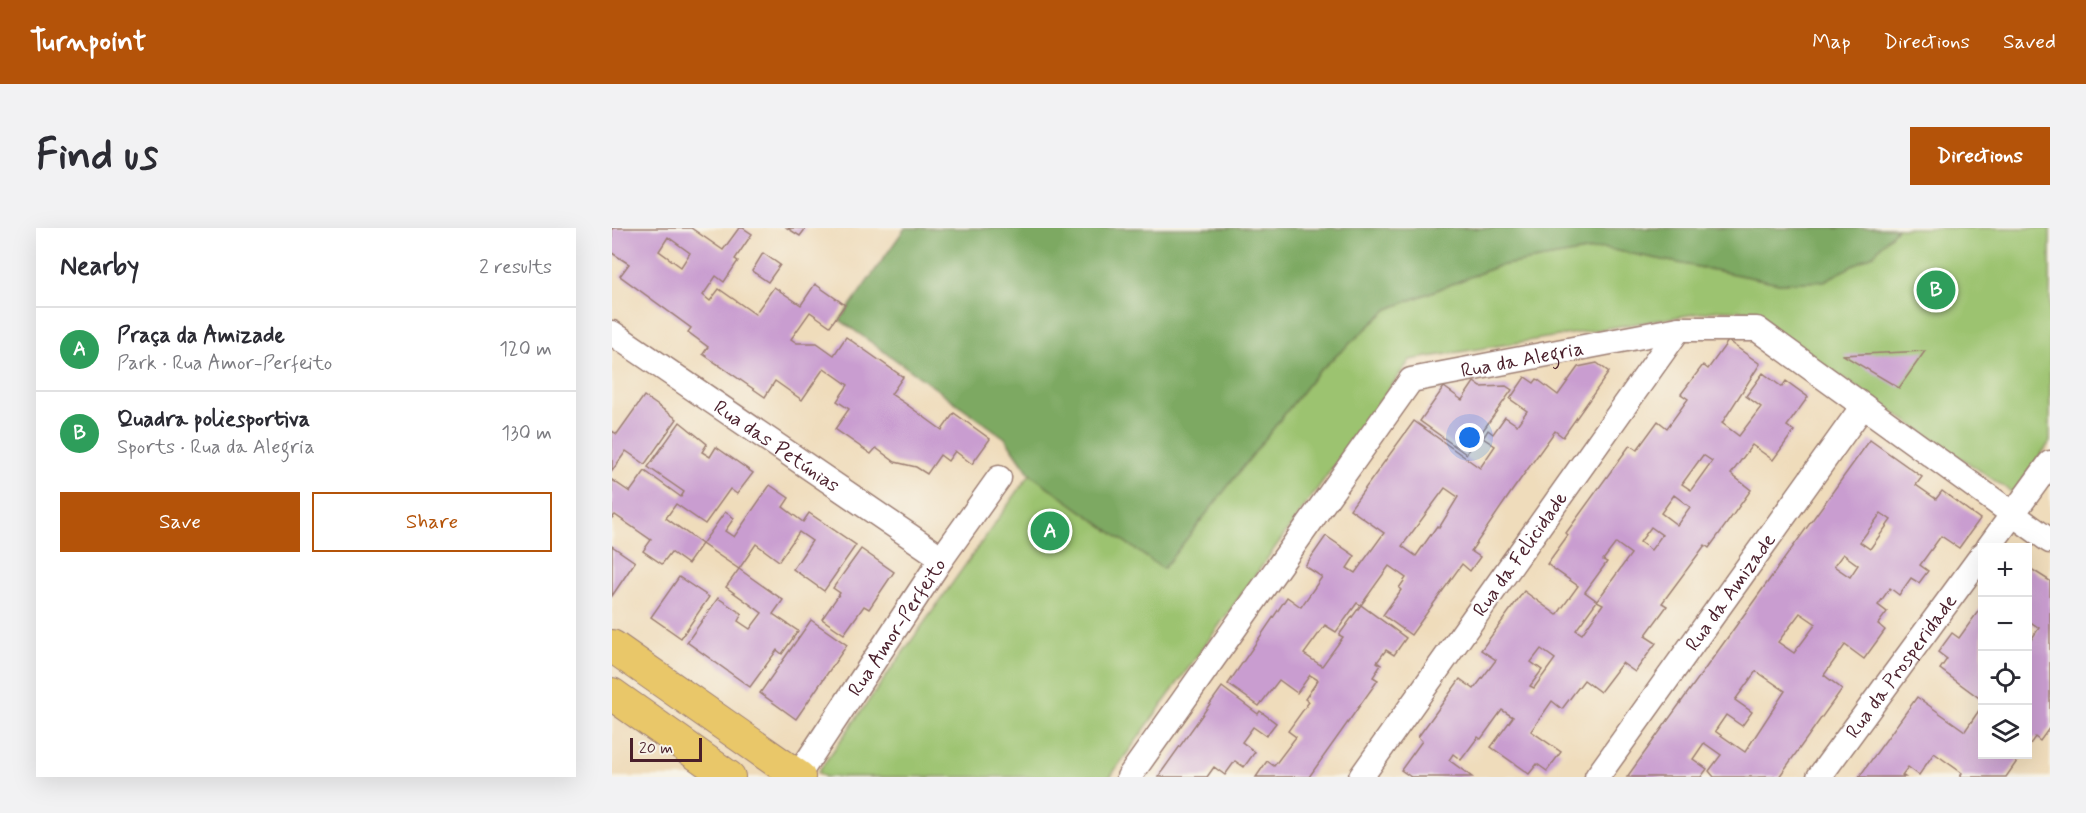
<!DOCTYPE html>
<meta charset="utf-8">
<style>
body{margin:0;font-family:Mynerve,sans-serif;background:#f2f2f3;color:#2b2b33}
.controls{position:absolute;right:18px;bottom:18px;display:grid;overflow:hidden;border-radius:0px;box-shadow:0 6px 24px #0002}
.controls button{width:54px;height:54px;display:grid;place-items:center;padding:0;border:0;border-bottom:2px solid #e1e1e2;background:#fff;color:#2b2b33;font:30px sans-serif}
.scale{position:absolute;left:18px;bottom:15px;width:72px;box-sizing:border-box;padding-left:6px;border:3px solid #4a1f2b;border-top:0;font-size:16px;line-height:21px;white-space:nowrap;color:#4a1f2b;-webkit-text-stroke:4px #f7f3e8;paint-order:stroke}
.you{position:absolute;left:858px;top:210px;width:21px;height:21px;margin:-15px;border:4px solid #fff;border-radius:50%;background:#1a73e8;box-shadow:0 0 0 9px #1a73e833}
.badge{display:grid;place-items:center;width:39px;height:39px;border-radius:50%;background:#b45309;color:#fff;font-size:20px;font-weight:700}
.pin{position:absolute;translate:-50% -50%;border:3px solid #fff;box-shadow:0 2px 6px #0006}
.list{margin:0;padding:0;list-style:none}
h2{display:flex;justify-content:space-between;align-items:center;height:78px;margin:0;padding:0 24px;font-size:26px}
h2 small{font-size:20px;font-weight:400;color:#7c7c81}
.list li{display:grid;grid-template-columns:39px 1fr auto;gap:18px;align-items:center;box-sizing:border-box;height:84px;padding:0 24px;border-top:2px solid #e1e1e2}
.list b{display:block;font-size:22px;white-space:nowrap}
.list p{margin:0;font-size:20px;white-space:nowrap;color:#7c7c81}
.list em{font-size:20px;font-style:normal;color:#7c7c81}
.actions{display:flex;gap:12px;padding:18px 24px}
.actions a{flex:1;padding:14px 0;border:2px solid #b45309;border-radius:0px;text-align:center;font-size:21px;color:#b45309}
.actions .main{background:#b45309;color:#fff}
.icon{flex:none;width:33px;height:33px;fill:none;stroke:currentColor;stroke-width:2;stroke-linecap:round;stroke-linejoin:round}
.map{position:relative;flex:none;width:1438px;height:549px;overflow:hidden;border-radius:0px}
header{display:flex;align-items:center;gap:36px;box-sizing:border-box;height:84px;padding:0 30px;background:#b45309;color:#fff}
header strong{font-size:28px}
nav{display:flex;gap:33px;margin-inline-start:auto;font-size:21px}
.intro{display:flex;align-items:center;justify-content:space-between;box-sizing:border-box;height:144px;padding:0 36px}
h1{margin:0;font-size:42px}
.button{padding:15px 27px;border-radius:0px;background:#b45309;color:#fff;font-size:21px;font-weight:700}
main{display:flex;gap:36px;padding:0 36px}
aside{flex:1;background:#fff;border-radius:0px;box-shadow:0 6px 24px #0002}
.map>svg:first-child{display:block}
.green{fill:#9cc36f;stroke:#73714d;stroke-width:1.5}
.forest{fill:#7da962;stroke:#646446;stroke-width:1.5}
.building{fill:#c99dd0;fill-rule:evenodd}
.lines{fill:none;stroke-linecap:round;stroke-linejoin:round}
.minor-casing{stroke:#9c7e73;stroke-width:27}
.major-casing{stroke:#9c7e73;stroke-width:34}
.minor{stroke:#fff;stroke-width:24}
.major{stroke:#e9c769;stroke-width:32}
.labels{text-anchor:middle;stroke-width:5;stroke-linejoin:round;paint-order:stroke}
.street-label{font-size:20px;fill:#4a1f2b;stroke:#f7f3e8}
</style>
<header>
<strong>Turnpoint</strong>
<nav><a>Map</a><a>Directions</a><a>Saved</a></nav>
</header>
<div class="intro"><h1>Find us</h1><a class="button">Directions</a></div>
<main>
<aside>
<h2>Nearby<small>2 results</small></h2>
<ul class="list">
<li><span class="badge" style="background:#2e9e5b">A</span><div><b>Praça da Amizade</b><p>Park · Rua Amor-Perfeito</p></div><em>120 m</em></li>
<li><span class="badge" style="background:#2e9e5b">B</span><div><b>Quadra poliesportiva</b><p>Sports · Rua da Alegria</p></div><em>130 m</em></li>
</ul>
<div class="actions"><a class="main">Save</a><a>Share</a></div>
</aside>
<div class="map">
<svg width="1438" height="549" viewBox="0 0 1438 549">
<rect width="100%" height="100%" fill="#f7f3e8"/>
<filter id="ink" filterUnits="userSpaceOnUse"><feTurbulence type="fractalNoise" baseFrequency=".0167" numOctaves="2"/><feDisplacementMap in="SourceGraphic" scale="12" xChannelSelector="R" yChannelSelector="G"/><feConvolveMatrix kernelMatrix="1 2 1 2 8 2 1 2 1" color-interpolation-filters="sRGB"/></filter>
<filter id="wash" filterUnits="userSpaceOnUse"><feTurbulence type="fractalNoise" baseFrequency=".008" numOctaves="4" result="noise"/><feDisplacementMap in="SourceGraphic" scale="24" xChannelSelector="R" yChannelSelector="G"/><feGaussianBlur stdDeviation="1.35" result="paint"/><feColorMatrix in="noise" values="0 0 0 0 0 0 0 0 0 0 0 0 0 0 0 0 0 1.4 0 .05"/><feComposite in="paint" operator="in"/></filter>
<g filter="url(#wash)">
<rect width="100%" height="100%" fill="#efdcbb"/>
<path class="green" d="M1285,0H1438V214L1401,265L1176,113L1138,83L1108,82L798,132L498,549H213L206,544L418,246L551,341L704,146L776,81L886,38L991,20L1167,55L1212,53L1261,27Z"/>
<path class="forest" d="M293,0H1285L1261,27L1212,53L1167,55L991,20L886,38L776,81L704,146L551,341L418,246L393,210L228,92Z"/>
<g id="blocks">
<g class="building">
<path d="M0,0H79L111,22L127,0H131L140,6L123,31L126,33L112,54L104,48L91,67L98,73L107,61L143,86L162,59L189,77L203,56L233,77L218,98L198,84L179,111L185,115H205L222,127L234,109L291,149L279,166L294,176L330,202L342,185L378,211L360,236L343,223L336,233L328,227L315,246L304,239L283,234L264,220L259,226L223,201L237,181L225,173L236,157L212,140L190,172L163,153L153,169L91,126L96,119L76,104L79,100L8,48L17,36L0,25ZM56,9L78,25L69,39L47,23Z"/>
<path d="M175,0H194L188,8Z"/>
<path d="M151,25L168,37L156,54L140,43Z"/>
<path d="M1116,113L1148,136L1110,195L1127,208L1149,179L1134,168L1151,145L1170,159L1174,153L1196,169L1175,198L1182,203L1161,232L1140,217L1119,246L1139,262L1097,320L1093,317L1050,375L1055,378L1033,408L1044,415L1023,444L1010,435L988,464L972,452L950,481L940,473L919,503L949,524L935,543L925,536L917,546L879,519L901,489L890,482L869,511L866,509L849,532L841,526L837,532L860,549H799L789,542L810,513L806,509L848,451L862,461L884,432L869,422L912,363L945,387L966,358L935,336L956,307L954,305L1018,217L1025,222L1046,193L1055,200L1076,171L1069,166L1091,137L1096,141ZM1091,227L1100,233L1079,262L1070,256ZM1062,267L1078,279L1065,297L1049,285ZM1039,299L1050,307L1039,322L1028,314ZM1004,315L1019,326L985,373L991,376L970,406L964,402L985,373L973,364L995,334L991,332ZM929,421L943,431L922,460L918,458L930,442L919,434Z"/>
<path d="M1313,123L1287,160L1231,127Z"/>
<path d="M985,135L997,144L951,209L943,203L900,263L859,323L868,329L858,343L850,336L799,407L771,387L789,362L787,360L794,350L777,338L749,377L794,410L782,427L774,422L765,434L769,437L761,449L766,452L697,549H644L655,533L662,538L684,509L676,503L697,474L693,471L706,452L698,447L685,465L667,452L647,478L616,456L675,369L689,379L710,349L693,338L714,308L743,328L735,340L743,345L772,305L738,281L802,193L868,240L883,218L871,210L876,202L881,206L893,189L905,197L915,183L898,171L913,149L922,155L925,151L946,167L966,139ZM833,260L846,269L827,300L825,298L804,328L790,318ZM745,375L749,377L727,407L731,409L710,438L692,426L713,397L724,404Z"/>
<path d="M862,154L869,159L894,158L900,162L854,226L808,193L832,159L850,172Z"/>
<path d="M32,168L65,191L33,236L14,223L0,243V203L5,206Z"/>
<path d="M68,194L95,216L90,224L98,229L104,219L141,245L125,266L118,261L93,296L64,276L54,290L90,316L76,336L59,324L50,336L31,323L39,312L3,287L0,290V252L18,264L33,243L69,269L72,264L36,239Z"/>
<path d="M1258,212L1310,249L1304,257L1324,271L1330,263L1368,291L1347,320L1329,308L1308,337L1316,343L1307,355L1299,350L1287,367L1278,360L1266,377L1275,384L1266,396L1273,402L1252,431L1233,417L1212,447L1230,461L1167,549H1102L1097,543L1109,527L1092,515L1081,531L1095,541L1089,549H1015ZM1269,285L1279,292L1258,321L1248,314ZM1231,326L1246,337L1238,349L1222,338ZM1188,385L1204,396L1182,425L1166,414ZM1144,443L1173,463L1133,524L1103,503L1114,487L1130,498L1140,484L1123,472Z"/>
<path d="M158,257L177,270L171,279L191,294L197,285L244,317L212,363L181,341L200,313L187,304L167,333L144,316L127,341L90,316L113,284L122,290L113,303L122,309Z"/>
<path d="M0,318L23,334L0,368Z"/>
<path d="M249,321L282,344L257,381L252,378L232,406L210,391L228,365L221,360Z"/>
<path d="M1416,339L1438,353V499L1428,513L1423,509L1416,519V416L1427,400L1417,393L1416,396Z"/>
<path d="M127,341L171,372L161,386L186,403L170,426L165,422L138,459L75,414L106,370L130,386L126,393L138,401L150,385L114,359Z"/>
<path d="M67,349L97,369L69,410L39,389Z"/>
<path d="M1370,378V472L1328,441L1335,431L1326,424L1340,405L1347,410Z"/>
<path d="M199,392L235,417L184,491L148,465Z"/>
<path d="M610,459L646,486L648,483L664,495L654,508L641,499L630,514L643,524L632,539L623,533L613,547L602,539L595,549H546Z"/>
<path d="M1305,469L1353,503L1370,478V526H1410L1394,549H1348L1350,545L1322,525L1307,547L1296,539L1290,547L1293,549H1247Z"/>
</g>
</g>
</g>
<g filter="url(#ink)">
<use href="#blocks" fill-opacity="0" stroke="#9c7e73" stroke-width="1.5"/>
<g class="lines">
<defs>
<g id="minor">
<path id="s1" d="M0,105L330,330"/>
<path d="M1376,320L1438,235"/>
<path id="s2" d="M185,549L330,330L387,250"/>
<path id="s3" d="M517,549L799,152L1067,101H1145L1438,313"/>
<path id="s4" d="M749,549L1067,101"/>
<path id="s5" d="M985,549L1251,178"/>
<path id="s6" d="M1207,549L1370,327"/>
</g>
<g id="major">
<path d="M0,418L187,549"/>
<path d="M0,466L117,549"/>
</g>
</defs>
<use href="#minor" class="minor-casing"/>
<use href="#major" class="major-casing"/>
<use href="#minor" class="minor"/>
<use href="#major" class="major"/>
</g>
</g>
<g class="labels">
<g class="street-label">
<text dy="7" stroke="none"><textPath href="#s3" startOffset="600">Rua da Alegria</textPath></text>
<text dy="7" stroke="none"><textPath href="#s1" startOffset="200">Rua das Petúnias</textPath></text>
<text dy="7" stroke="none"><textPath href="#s4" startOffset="274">Rua da Felicidade</textPath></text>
<text dy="7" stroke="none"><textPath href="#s5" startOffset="228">Rua da Amizade</textPath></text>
<text dy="7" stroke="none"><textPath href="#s2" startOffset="180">Rua Amor-Perfeito</textPath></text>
<text dy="7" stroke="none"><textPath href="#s6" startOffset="138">Rua da Prosperidade</textPath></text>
</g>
</g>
</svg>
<div class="controls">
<button>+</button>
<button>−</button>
<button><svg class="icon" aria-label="locate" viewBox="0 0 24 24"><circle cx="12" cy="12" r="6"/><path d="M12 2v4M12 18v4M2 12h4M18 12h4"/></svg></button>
<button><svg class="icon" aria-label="layers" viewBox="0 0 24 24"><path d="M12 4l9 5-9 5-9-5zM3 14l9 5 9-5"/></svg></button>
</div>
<div class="scale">20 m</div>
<div class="you"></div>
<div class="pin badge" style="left:438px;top:303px;background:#2e9e5b">A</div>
<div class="pin badge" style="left:1324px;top:62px;background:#2e9e5b">B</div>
</div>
</main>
